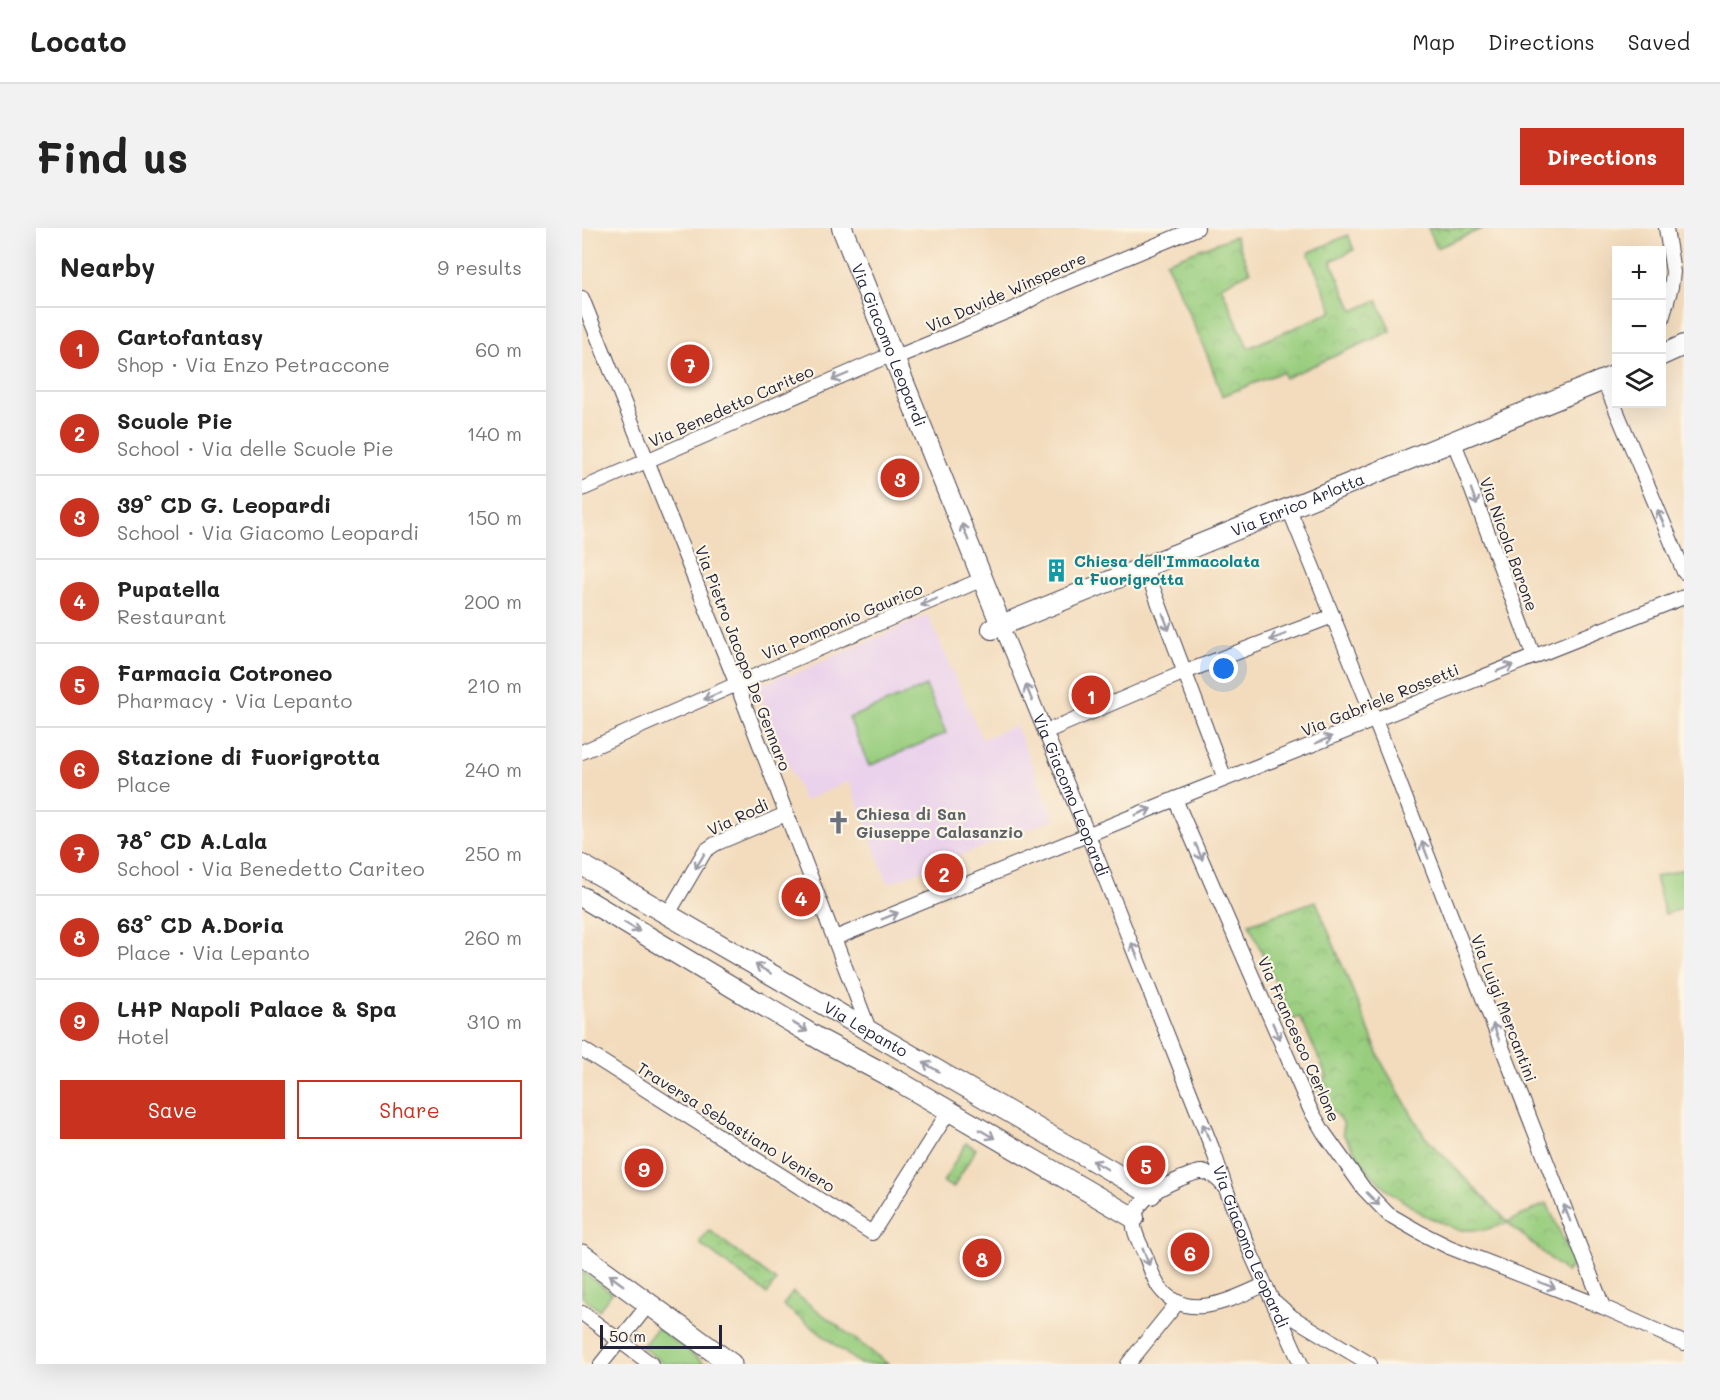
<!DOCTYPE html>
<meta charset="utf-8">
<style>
body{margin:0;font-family:Mali,sans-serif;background:#f2f2f2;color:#222}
.controls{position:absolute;right:18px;top:18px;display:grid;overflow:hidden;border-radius:0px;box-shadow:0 6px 24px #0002}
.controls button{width:54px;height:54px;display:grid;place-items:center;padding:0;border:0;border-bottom:2px solid #e0e0e0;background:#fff;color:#222;font:30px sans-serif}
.scale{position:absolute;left:18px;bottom:15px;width:122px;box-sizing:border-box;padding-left:6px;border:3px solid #22223b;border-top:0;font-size:16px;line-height:21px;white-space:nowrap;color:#22223b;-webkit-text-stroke:4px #fcf5e5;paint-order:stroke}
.you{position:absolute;left:642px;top:441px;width:21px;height:21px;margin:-15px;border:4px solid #fff;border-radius:50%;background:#1a73e8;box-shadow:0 0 0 9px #1a73e833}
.badge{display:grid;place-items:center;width:39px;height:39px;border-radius:50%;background:#c8321e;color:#fff;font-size:20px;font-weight:700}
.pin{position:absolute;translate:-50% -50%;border:3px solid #fff;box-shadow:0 2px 6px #0006}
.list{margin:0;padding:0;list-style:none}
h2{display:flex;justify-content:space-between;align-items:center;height:78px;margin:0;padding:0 24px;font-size:26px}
h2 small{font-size:20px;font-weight:400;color:#767676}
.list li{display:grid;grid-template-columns:39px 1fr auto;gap:18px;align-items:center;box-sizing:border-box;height:84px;padding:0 24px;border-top:2px solid #e0e0e0}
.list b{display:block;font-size:22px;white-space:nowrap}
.list p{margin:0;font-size:20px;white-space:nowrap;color:#767676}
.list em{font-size:20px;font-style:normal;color:#767676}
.actions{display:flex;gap:12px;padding:18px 24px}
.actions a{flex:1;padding:14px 0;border:2px solid #c8321e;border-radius:0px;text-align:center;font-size:21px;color:#c8321e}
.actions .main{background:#c8321e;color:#fff}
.icon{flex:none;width:33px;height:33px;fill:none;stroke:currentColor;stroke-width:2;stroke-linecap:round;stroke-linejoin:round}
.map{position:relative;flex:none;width:1102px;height:1136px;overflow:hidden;border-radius:0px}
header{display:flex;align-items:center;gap:36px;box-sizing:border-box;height:84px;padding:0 30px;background:#fff;border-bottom:2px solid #e0e0e0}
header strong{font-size:28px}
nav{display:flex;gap:33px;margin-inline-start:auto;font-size:21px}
.intro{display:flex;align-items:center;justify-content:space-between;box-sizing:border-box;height:144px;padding:0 36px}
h1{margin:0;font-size:42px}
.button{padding:15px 27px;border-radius:0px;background:#c8321e;color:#fff;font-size:21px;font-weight:700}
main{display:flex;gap:36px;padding:0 36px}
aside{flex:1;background:#fff;border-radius:0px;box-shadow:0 6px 24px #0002}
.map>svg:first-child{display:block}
.built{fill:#ead1ec}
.grass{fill:#98cd7e;stroke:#5d785c;stroke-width:1.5}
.park{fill:url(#park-crowns);stroke:#5d785c;stroke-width:1.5}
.garden{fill:url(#garden-dots);stroke:#5d785c;stroke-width:1.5}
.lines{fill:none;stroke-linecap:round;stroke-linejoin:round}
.street-casing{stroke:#413e4e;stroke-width:16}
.secondary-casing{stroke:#413e4e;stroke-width:22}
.primary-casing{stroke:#413e4e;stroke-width:23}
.street{stroke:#fff;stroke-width:14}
.secondary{stroke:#fff;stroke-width:20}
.primary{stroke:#fff;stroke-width:21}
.oneway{stroke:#9c9ca7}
.labels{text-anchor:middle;stroke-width:4.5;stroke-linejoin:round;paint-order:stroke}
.street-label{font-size:16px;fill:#22223b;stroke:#fcf5e5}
.culture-label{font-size:16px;font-weight:bold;fill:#0d838f;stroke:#fcf5e5;text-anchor:start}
.worship-label{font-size:16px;font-weight:bold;fill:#5b616d;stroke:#fcf5e5;text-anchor:start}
</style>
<header>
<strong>Locato</strong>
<nav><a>Map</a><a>Directions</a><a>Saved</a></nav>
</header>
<div class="intro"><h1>Find us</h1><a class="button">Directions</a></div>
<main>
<aside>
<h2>Nearby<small>9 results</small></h2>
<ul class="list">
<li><span class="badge">1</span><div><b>Cartofantasy</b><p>Shop · Via Enzo Petraccone</p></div><em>60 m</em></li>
<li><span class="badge">2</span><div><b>Scuole Pie</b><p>School · Via delle Scuole Pie</p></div><em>140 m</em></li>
<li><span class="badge">3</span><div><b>39° CD G. Leopardi</b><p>School · Via Giacomo Leopardi</p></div><em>150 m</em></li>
<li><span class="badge">4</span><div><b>Pupatella</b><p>Restaurant</p></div><em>200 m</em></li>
<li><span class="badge">5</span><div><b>Farmacia Cotroneo</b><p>Pharmacy · Via Lepanto</p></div><em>210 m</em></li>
<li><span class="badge">6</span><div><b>Stazione di Fuorigrotta</b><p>Place</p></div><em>240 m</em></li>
<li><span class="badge">7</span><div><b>78° CD A.Lala</b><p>School · Via Benedetto Cariteo</p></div><em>250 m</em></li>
<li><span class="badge">8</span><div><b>63° CD A.Doria</b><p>Place · Via Lepanto</p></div><em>260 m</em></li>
<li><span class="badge">9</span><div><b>LHP Napoli Palace &amp; Spa</b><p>Hotel</p></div><em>310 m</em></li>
</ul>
<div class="actions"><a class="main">Save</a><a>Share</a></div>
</aside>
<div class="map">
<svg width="1102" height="1136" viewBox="0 0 1102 1136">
<defs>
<pattern id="park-crowns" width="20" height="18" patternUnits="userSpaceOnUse" patternTransform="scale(1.5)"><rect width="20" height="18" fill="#98cd7e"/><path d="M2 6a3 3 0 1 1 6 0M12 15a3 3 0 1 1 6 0" fill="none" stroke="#83b06e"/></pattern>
<pattern id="garden-dots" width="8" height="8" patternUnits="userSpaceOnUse" patternTransform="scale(1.5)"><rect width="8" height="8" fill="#98cd7e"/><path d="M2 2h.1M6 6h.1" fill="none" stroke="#83b06e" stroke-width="1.8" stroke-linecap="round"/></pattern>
</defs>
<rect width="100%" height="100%" fill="#fcf5e5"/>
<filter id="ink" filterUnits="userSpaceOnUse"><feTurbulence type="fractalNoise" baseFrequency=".0167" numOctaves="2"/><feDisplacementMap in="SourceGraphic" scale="12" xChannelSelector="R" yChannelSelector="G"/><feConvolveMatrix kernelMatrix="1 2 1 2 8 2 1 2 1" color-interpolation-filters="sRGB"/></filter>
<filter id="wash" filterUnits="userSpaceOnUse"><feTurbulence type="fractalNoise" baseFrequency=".008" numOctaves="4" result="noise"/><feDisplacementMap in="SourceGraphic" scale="24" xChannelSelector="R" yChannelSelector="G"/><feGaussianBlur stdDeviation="1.35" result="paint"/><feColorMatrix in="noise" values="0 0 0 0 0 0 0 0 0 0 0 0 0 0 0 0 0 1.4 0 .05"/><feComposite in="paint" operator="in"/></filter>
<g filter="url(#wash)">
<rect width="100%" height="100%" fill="#f3dcbd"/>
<path class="built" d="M346,387L400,511L434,497L472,591L306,656L267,553L222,573L180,472L183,470L178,458L206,445L208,448Z"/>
<g class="grass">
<path d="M344,458L364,505L287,538L267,490Z"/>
<path d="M1102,641V680L1083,686L1073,649Z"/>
<path d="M0,1043L30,1065L17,1082L0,1069Z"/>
<path d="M75,1100L124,1136H82L60,1119Z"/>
</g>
<g class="park">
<path d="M766,7L772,22L749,33L771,83L795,72L809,103L703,150L700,144L640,168L626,129L584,34L653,8L668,44L639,58L666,120L751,83L726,25Z"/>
<path d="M734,673L801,837L843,909L926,994L965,975L992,1036L984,1044L926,995L902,1002H876L842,987L808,964L787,944L761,906V894L739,870L734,855L745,849L718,789L710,792L667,696Z"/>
<path d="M384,915L394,921L371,960L361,954Z"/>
<path d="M127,1002L194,1053L185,1066L117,1015Z"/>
<path d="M211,1064L306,1136H278L201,1077Z"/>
</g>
<path class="garden" d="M846,0H902L855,20Z"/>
</g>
<g filter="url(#ink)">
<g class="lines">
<defs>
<g id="street">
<path d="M0,70L155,457L288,804"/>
<path d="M1080,91L1089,59L1091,44L1084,0"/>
<path d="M1022,153L1102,344"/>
<path d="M872,214L952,429"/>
<path d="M0,261L301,130H312L436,79L462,64L615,0"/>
<path d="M707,281L793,492L1021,1079"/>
<path d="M563,339L643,551"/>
<path id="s1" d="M419,397L506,607L632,925L644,961L670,1028L719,1136"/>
<path d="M463,504L603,444L751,388"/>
<path d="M0,524L187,442L401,351"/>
<path d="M593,571L728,881L742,905L782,961L806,986L839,1005L867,1019L1021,1079L1102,1115"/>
<path d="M86,686L123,623L133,616L204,586"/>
<path d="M253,710L593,571L1102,369"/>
<path d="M0,821L290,1005L367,883"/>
<path d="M643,960C638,953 631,946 621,944C614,943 606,948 600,950C580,959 558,968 552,990C549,1002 560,1019 564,1029C568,1039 571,1050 577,1059C604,1096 650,1071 682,1057"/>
<path d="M693,1074L710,1089L788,1136"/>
<path d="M0,1085L69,1136"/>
<path d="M19,1136L67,1076"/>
<path d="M546,1136L596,1074"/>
</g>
<g id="secondary">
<path id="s2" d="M260,0L419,397"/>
<path d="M1080,127L1102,117"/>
<path id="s3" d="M410,401L1034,147"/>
<path id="s4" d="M0,637L569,966"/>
<path d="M0,669L239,812L316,853L552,990"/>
</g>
<path id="primary" d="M0,1027L149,1136"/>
</defs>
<use href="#street" class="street-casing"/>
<use href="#secondary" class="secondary-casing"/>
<use href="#primary" class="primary-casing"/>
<use href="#street" class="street"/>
<use href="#secondary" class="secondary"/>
<use href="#primary" class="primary"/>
</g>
<defs><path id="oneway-shaft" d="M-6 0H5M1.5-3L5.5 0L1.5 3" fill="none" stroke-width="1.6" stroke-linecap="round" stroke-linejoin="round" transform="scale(1.5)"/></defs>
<g class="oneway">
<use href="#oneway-shaft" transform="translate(258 149) rotate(157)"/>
<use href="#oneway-shaft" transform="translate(892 269) rotate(70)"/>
<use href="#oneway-shaft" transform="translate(1079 290) rotate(-113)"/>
<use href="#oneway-shaft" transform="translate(383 304) rotate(-112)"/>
<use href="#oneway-shaft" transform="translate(347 374) rotate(157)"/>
<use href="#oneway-shaft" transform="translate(584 394) rotate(69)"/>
<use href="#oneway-shaft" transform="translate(696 409) rotate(159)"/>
<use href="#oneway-shaft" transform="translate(923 440) rotate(-22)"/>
<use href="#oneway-shaft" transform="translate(447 465) rotate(-112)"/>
<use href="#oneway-shaft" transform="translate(130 468) rotate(157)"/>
<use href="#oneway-shaft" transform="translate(742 512) rotate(-22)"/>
<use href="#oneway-shaft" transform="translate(561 584) rotate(-22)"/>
<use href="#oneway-shaft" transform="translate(843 622) rotate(-111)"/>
<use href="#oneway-shaft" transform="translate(617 624) rotate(67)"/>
<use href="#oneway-shaft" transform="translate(118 633) rotate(121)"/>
<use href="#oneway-shaft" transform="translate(308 688) rotate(-22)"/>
<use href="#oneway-shaft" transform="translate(50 699) rotate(31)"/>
<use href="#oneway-shaft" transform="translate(553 723) rotate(-112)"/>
<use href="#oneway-shaft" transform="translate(181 741) rotate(-150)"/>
<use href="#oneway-shaft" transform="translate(218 799) rotate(31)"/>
<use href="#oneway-shaft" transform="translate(694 803) rotate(67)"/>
<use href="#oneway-shaft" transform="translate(914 804) rotate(-111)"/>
<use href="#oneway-shaft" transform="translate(349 839) rotate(-150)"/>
<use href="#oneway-shaft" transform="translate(624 904) rotate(-112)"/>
<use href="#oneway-shaft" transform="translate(405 906) rotate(30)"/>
<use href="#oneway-shaft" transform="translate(518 937) rotate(-150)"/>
<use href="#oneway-shaft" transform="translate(791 971) rotate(46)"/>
<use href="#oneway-shaft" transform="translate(985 985) rotate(-111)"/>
<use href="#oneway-shaft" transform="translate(564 1029) rotate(68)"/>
<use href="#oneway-shaft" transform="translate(34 1052) rotate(-144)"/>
<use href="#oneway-shaft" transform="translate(965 1057) rotate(21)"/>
</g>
</g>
<defs>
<symbol id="building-bare" viewBox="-9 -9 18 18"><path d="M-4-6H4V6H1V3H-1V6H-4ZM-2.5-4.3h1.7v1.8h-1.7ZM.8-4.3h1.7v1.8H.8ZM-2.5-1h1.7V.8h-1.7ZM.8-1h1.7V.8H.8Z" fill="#0f9aa8" stroke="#fcf5e5" stroke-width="2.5" paint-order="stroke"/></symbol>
<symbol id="church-bare" viewBox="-9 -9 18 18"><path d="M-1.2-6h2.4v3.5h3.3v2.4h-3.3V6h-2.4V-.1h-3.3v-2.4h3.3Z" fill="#6b7280" stroke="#fcf5e5" stroke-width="2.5" paint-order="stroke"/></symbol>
</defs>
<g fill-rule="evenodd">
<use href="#building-bare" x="458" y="326" width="33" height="33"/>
<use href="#church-bare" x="240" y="578" width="33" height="33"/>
</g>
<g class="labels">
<g class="street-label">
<text transform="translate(424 64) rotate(-24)" y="6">Via Davide Winspeare</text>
<text dy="6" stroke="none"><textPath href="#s2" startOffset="126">Via Giacomo Leopardi</textPath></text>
<text transform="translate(149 178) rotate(-24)" y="6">Via Benedetto Cariteo</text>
<text dy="6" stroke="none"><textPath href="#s3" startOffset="330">Via Enrico Arlotta</textPath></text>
<text transform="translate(927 316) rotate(70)" y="6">Via Nicola Barone</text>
<text transform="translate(260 393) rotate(-23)" y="6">Via Pomponio Gaurico</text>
<text transform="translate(161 430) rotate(69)" y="6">Via Pietro Jacopo De Gennaro</text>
<text transform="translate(798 472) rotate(-22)" y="6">Via Gabriele Rossetti</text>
<text dy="6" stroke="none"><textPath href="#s1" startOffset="184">Via Giacomo Leopardi</textPath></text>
<text transform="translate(156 589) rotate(-25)" y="6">Via Rodi</text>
<text transform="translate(922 780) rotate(69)" y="6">Via Luigi Mercantini</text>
<text dy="6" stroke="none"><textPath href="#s4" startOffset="328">Via Lepanto</textPath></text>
<text transform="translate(717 811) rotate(66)" y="6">Via Francesco Cerlone</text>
<text transform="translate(154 899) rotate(32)" y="6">Traversa Sebastiano Veniero</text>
<text dy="6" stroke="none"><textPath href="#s1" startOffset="670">Via Giacomo Leopardi</textPath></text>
</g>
<g class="culture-label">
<text x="492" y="339">Chiesa dell'Immacolata<tspan x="492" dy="18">a Fuorigrotta</tspan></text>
</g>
<g class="worship-label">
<text x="274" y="592">Chiesa di San<tspan x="274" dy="18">Giuseppe Calasanzio</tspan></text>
</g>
</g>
</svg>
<div class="controls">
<button>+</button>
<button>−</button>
<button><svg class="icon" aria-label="layers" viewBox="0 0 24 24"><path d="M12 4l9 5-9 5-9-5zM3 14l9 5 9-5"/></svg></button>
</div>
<div class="scale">50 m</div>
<div class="you"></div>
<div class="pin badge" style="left:509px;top:467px">1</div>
<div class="pin badge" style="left:362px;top:645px">2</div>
<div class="pin badge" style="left:318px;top:250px">3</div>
<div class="pin badge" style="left:219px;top:669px">4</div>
<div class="pin badge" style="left:564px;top:937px">5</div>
<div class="pin badge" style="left:608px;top:1024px">6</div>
<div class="pin badge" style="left:108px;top:136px">7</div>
<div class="pin badge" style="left:400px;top:1030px">8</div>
<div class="pin badge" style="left:62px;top:940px">9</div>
</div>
</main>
